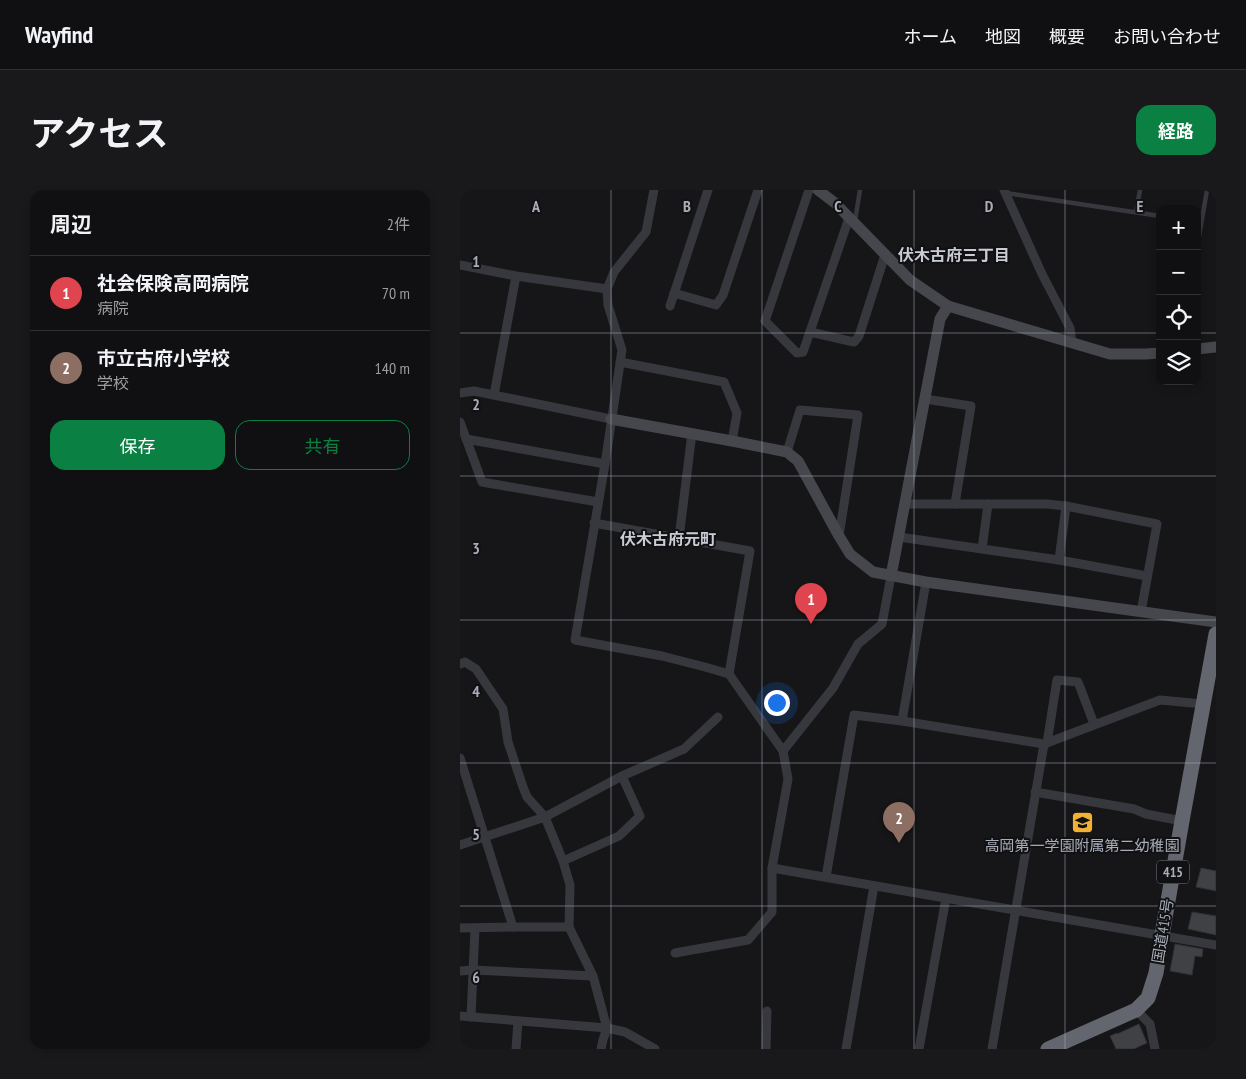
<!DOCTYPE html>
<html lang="ja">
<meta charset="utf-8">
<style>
body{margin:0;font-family:"PT Sans Narrow","Noto Sans JP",sans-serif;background:#19191b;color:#f1f3f6}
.controls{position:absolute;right:15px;top:15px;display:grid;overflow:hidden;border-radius:10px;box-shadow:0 2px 8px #0003}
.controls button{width:45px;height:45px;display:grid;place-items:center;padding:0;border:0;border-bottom:1px solid #303032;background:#101012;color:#f1f3f6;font:25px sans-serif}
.you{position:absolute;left:316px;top:512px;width:18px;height:18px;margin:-12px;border:4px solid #fff;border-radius:50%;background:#1a73e8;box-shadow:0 0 0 8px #1a73e833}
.badge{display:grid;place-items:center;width:32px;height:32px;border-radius:50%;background:#0b8043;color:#fff;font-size:16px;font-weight:700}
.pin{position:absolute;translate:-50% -41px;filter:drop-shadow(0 1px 2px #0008)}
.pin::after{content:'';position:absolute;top:26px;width:18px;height:15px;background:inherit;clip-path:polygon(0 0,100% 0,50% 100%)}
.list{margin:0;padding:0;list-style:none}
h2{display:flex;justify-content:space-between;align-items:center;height:65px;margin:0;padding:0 20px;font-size:21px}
h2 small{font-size:16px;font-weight:400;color:#9c9d9f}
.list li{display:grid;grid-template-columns:32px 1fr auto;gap:15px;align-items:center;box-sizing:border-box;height:75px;padding:0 20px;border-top:1px solid #303032}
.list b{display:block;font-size:19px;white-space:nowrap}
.list p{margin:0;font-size:16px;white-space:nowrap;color:#9c9d9f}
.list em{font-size:16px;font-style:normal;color:#9c9d9f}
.actions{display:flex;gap:10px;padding:15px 20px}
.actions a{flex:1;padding:11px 0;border:1px solid #0b8043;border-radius:15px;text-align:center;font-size:18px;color:#0b8043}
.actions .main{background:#0b8043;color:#fff}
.icon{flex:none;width:28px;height:28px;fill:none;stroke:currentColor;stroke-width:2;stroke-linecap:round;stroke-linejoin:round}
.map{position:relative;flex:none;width:756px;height:859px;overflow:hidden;border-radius:15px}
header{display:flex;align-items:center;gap:30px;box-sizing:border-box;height:70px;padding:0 25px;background:#101012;border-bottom:1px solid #303032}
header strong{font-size:24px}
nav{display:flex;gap:28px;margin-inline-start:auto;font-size:18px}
.intro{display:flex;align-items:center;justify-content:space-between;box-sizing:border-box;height:120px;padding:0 30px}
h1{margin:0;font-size:35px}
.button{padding:12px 22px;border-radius:15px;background:#0b8043;color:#fff;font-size:18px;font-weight:700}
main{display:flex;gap:30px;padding:0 30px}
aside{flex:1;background:#101012;border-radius:15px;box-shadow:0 2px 8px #0003}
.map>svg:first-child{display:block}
.building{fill:#404145;stroke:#303034}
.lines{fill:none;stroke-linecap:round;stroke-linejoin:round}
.lane{stroke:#37383d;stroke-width:4.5}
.street{stroke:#37383d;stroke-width:9}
.secondary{stroke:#45474d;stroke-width:11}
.highway{stroke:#63666e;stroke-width:15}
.grid{fill:none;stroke:#a8adb8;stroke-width:1;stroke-opacity:0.55}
.labels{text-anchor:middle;stroke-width:4;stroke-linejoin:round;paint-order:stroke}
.shield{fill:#111113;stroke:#7b7e86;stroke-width:1}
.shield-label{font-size:14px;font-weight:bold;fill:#a8adb8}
.poi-label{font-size:15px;fill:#a8adb8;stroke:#111113}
.street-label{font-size:15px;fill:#a8adb8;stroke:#111113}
.neighbourhood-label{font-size:16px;font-weight:bold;fill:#c9ccd4;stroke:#111113}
.grid-label{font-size:16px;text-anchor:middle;font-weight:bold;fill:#a8adb8;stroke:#111113;stroke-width:4;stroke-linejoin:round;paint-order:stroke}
</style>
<header>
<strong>Wayfind</strong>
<nav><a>ホーム</a><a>地図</a><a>概要</a><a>お問い合わせ</a></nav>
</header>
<div class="intro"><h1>アクセス</h1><a class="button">経路</a></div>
<main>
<aside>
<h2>周辺<small>2件</small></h2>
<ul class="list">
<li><span class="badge" style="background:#e0444e">1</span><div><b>社会保険高岡病院</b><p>病院</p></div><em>70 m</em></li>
<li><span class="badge" style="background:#8d6e63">2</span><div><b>市立古府小学校</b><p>学校</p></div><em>140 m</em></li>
</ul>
<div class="actions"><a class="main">保存</a><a>共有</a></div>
</aside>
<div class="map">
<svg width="756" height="859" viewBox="0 0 756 859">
<rect width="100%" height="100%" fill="#161618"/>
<g class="building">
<path d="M741,678L756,681V701L736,697Z"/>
<path d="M732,722L756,726V745L728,739Z"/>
<path d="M715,754L743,759L742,767L735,766L732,785L710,781Z"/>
<path d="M679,834L687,853L674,859H656L650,846L657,843V844Z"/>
</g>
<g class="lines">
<g class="lane">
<path d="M546,3L700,26"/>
<path d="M676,22L680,0"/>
<path d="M395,31L400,0"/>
<path d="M737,58L747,0"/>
</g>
<g class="street">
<path d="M194,0L186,42L154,82L147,99L148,115L162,160L145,274L115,450L202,466L245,477L269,484L323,561L328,589L312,678V722L288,750L215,763"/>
<path d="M349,0L305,131L337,163L343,162L389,28"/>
<path d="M544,0L582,84L610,138L612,153"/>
<path d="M0,75L56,86L147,99"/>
<path d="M214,103L256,115L263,105L298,0"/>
<path d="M210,116L248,0"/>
<path d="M350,142L394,152L399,146L425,65"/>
<path d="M160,172L264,192L277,223L272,251"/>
<path d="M0,203L14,201L151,229"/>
<path d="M34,205L56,86"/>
<path d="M465,209L511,216L495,314"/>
<path d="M0,232L22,292L138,312"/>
<path d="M6,249L145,274"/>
<path d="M327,262L340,220L398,225L379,346"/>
<path d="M445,314H587L606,316L697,334L681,422"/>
<path d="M134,333L290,361L269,484"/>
<path d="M439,347L599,370L687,386"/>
<path d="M219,348L232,243"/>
<path d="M522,359L528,314"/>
<path d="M599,370L606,316"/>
<path d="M0,474L5,472L16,479L43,519L48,552L63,597L67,607L85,627L103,671L110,695L109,737L133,786L147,838L143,850L141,859"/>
<path d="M442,531L466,392"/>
<path d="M587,553L597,490L618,492L634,534"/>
<path d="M323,561L373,498L398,454L422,434L431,386"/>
<path d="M0,568L53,737"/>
<path d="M575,602L674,619L686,624L722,631"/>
<path d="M0,655L85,627L162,586L224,559L258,527"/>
<path d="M103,671L159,646L180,626L162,586"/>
<path d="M312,678L756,755"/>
<path d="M366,687L394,525L442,531L584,554L700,510L743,514"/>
<path d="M0,738L53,737H109"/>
<path d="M0,781L13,780L133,786"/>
<path d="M676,820L690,834L695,859"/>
<path d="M0,826L147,838L165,842L195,859"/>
<path d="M11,827L15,738"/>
<path d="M56,859L58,831"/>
<path d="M306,859L307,821"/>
<path d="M386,859L414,696"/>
<path d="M459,859L486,708"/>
<path d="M532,859L584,554"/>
</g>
<g class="secondary">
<path d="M358,0L375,13L450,90L488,116L650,164H685L700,163"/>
<path d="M737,159L756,157"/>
<path d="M151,229L272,251L327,262L338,271L379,346L390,364L413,382L466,392L756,432"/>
<path d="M431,386L480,129L488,116"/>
</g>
<path class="highway" d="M588,859L676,820L688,808L696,783L702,745L722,631L756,444"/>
</g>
<path class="grid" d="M151,0V859M302,0V859M454,0V859M605,0V859M0,143H700M737,143H756M0,286H756M0,430H756M0,573H756M0,716H756"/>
<defs>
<symbol id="school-square" viewBox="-11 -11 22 22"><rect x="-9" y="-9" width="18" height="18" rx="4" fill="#f2b134" stroke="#111113"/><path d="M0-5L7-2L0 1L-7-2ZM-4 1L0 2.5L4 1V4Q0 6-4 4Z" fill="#111"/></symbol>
</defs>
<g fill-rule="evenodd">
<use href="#school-square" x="610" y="620" width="25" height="25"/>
</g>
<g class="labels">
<rect class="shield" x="697" y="670.5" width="32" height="23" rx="4"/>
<g class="shield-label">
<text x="713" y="687">415</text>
</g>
<g class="poi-label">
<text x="622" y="661">高岡第一学園附属第二幼稚園</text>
</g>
<g class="street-label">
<text transform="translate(703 741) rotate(-81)" y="5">国道415号</text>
</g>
<g class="neighbourhood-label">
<text x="494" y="71">伏木古府三丁目</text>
<text x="208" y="355">伏木古府元町</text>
</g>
</g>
<g class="grid-label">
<text x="76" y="22">A</text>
<text x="227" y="22">B</text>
<text x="378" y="22">C</text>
<text x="529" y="22">D</text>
<text x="680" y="22">E</text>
<text x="16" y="77">1</text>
<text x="16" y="220">2</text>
<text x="16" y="364">3</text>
<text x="16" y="507">4</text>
<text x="16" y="650">5</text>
<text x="16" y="793">6</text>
</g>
</svg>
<div class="controls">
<button>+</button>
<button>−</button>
<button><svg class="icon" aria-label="locate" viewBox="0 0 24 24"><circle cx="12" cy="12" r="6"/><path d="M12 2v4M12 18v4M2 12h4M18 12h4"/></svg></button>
<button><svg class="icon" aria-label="layers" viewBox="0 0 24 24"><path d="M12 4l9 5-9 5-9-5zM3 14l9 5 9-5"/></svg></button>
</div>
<div class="you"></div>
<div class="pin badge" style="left:351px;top:434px;background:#e0444e">1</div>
<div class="pin badge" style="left:439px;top:653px;background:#8d6e63">2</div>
</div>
</main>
